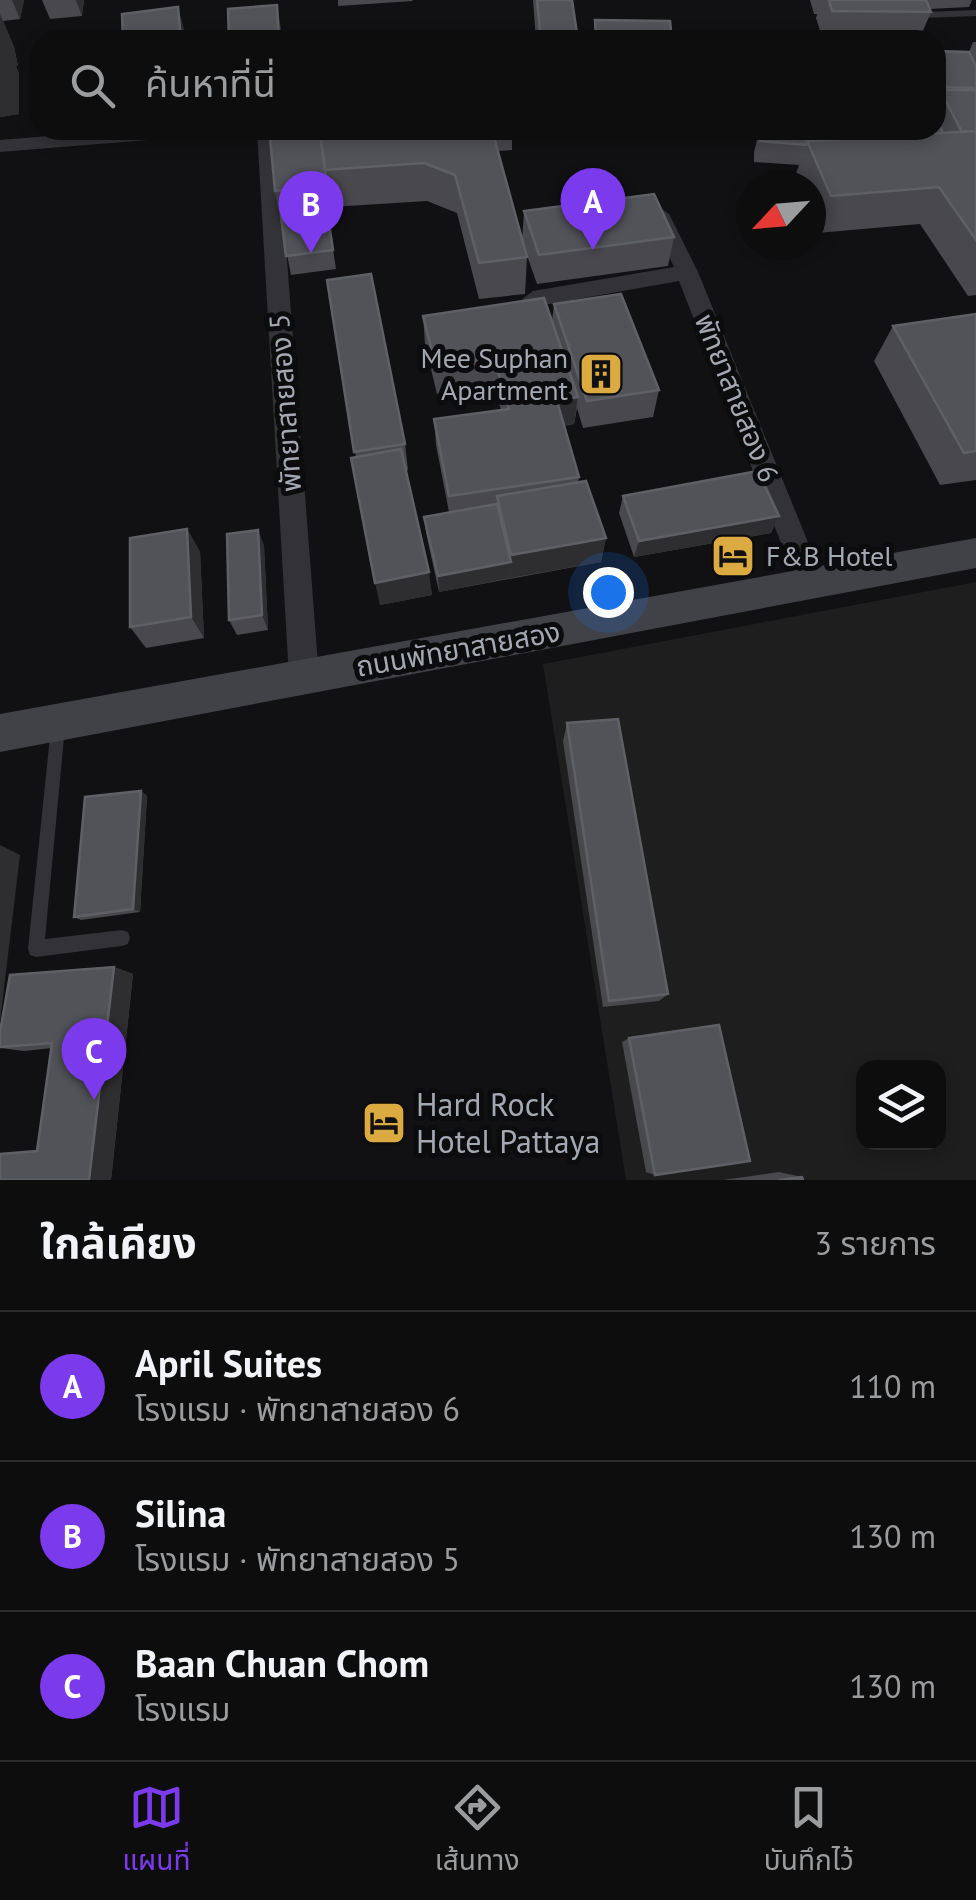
<!DOCTYPE html>
<html lang="th">
<meta charset="utf-8">
<style>
body{margin:0;font-family:"PT Sans","Noto Sans Thai",sans-serif;background:#161617;color:#f1f3f6}
.controls{position:absolute;right:30px;bottom:30px;display:grid;overflow:hidden;border-radius:20px;box-shadow:0 5px 15px #0003}
.controls button{width:90px;height:90px;display:grid;place-items:center;padding:0;border:0;border-bottom:2px solid #2d2d2e;background:#0d0d0e;color:#f1f3f6;font:50px sans-serif}
.compass{position:absolute;left:736px;top:170px;width:90px;height:90px;border-radius:50%;background:#0d0d0e;box-shadow:0 5px 15px #0003;rotate:244deg}
.you{position:absolute;left:608px;top:592px;width:35px;height:35px;margin:-25px;border:8px solid #fff;border-radius:50%;background:#1a73e8;box-shadow:0 0 0 15px #1a73e833}
.badge{display:grid;place-items:center;width:65px;height:65px;border-radius:50%;background:#7c3aed;color:#fff;font-size:32px;font-weight:700}
.pin{position:absolute;translate:-50% -82px;filter:drop-shadow(0 2px 5px #0008)}
.pin::after{content:'';position:absolute;top:52px;width:35px;height:30px;background:inherit;clip-path:polygon(0 0,100% 0,50% 100%)}
.list{margin:0;padding:0;list-style:none}
h2{display:flex;justify-content:space-between;align-items:center;height:130px;margin:0;padding:0 40px;font-size:42px}
h2 small{font-size:32px;font-weight:400;color:#9a9c9e}
.list li{display:grid;grid-template-columns:65px 1fr auto;gap:30px;align-items:center;box-sizing:border-box;height:150px;padding:0 40px;border-top:2px solid #2d2d2e}
.list b{display:block;font-size:38px;white-space:nowrap}
.list p{margin:0;font-size:32px;white-space:nowrap;color:#9a9c9e}
.list em{font-size:32px;font-style:normal;color:#9a9c9e}
.icon{flex:none;width:55px;height:55px;fill:none;stroke:currentColor;stroke-width:2;stroke-linecap:round;stroke-linejoin:round}
.map{position:relative;flex:none;width:976px;height:1180px;overflow:hidden}
.search{position:absolute;background:#0d0d0e;box-shadow:0 5px 15px #0003;left:30px;right:30px;top:30px;height:110px;display:flex;align-items:center;gap:25px;box-sizing:border-box;padding:0 35px;border-radius:30px;color:#9a9c9e;font-size:38px}
.sheet{height:580px;background:#0d0d0e}
nav{display:flex;justify-content:space-around;align-items:center;box-sizing:border-box;height:140px;border-top:2px solid #2d2d2e;background:#0d0d0e;font-size:28px;color:#9a9c9e}
nav a{display:grid;justify-items:center;gap:5px}
nav .on{color:#7c3aed}
.map>svg:first-child{display:block}
.built{fill:#1e1e1f;fill-rule:evenodd}
.lines{fill:none;stroke-linecap:round;stroke-linejoin:round}
.service{fill:#333337;fill-rule:evenodd}
.minor{fill:#333337;fill-rule:evenodd}
.secondary{fill:#414247;fill-rule:evenodd}
.wall{fill:#48484d}
.shaded-wall{fill:#2e2e31}
.building{fill:#525358;stroke:#5f6066;stroke-width:2.5}
.labels{text-anchor:middle;stroke-width:10;stroke-linejoin:round;paint-order:stroke}
.poi-label{font-size:28px;fill:#a4a8b2;stroke:#0c0c0e;text-anchor:end}
.street-label{font-size:28px;fill:#a4a8b2;stroke:#0c0c0e}
.near-poi-label{font-size:32px;fill:#a4a8b2;stroke:#0c0c0e;text-anchor:start}
</style>
<div class="map">
<svg width="976" height="1180" viewBox="0 0 976 1180">
<rect width="100%" height="100%" fill="#111113"/>
<path class="built" d="M976,582V1180H626L543,664ZM864,1068H938V1142H864Z"/>
<g class="lines">
<g class="service">
<path d="M976,10V16L923,18L919,15L923,12Z"/>
<path d="M58,720L63,722L65,727L45,939L122,930L128,932L130,938L128,944L122,946L36,957L30,955L28,949L51,727L53,722Z"/>
</g>
<g class="minor">
<path d="M123,130H207L197,136L0,152V140Z"/>
<path d="M257,130H277L319,677L314,686L304,690L294,686L289,677Z"/>
<path d="M659,207L669,214L698,272L825,584L821,592L811,596L801,592L797,584L679,281L533,307L522,299L533,291L674,267L649,214Z"/>
</g>
<path class="secondary" d="M976,538V568L0,752V714Z"/>
</g>
<g class="wall">
<path d="M0,0H24L20,19L3,21L14,47L18,66H16L19,74V114L0,117Z"/>
<path d="M42,0H84L82,16L50,19Z"/>
<path d="M338,0H412L413,1L338,6Z"/>
<path d="M533,0H572L578,40H536Z"/>
<path d="M810,0H972L969,7L929,9L931,12L919,40H823L816,18L817,14H814Z"/>
<path d="M973,42H976V295L968,296L920,224L817,233L811,218V185H797L794,179L799,165L754,162V152L759,132H764V130H812L816,141L888,136L885,130H936V51L969,52Z"/>
<path d="M270,130H512V150L498,151L527,257L525,294L479,299L457,213L427,201L331,207L330,202L332,216H328L336,269L291,275L275,191Z"/>
<path d="M524,211L674,237L668,266L537,284L522,241Z"/>
<path d="M327,280L405,444L408,470H406L432,595L380,605Z"/>
<path d="M554,304L659,390L653,417L583,428L577,408L574,424L564,426L579,477L578,482L606,538L601,562L439,592L426,533L424,517L449,512L436,445L434,419L501,410L494,385L437,394L425,344L423,316L552,321Z"/>
<path d="M976,314V480L940,485L874,361L893,326Z"/>
<path d="M623,496L779,516L771,533L634,557L619,513Z"/>
<path d="M187,529L200,552L204,638L146,648L130,627Z"/>
<path d="M258,530L264,546L268,630L237,635L229,620Z"/>
<path d="M567,723L668,994L659,1001L603,1007L563,741Z"/>
<path d="M141,791L147,796L140,912L81,920L74,917Z"/>
<path d="M114,967L133,974L111,1180H0L37,1151L52,1048L24,1051L0,1048Z"/>
<path d="M629,1038L655,1175L646,1172L622,1042Z"/>
<path d="M779,1172L802,1177L803,1180H723Z"/>
</g>
<g class="shaded-wall">
<path d="M12,0H24L20,19Z"/>
<path d="M76,0H84L82,16Z"/>
<path d="M277,5L283,40H279Z"/>
<path d="M178,7L187,40H181Z"/>
<path d="M0,14L14,47L18,66H16L19,74V114L0,117Z"/>
<path d="M578,397L574,424L554,427L557,401Z"/>
<path d="M779,516L771,533L634,557L639,541Z"/>
<path d="M187,529L200,552L204,638L191,617Z"/>
<path d="M258,530L264,546L268,630L262,615Z"/>
<path d="M606,538L601,562L510,578L511,555Z"/>
<path d="M511,562L510,578L439,592L438,576Z"/>
<path d="M429,572L432,595L380,605L375,583Z"/>
<path d="M141,791L147,796L140,912L133,909Z"/>
<path d="M0,845L20,855L0,1022Z"/>
<path d="M114,967L133,974L111,1180H89Z"/>
</g>
<g class="building">
<path d="M537,0H572L578,40H541Z"/>
<path d="M829,0H926L931,12L832,11Z"/>
<path d="M277,5L279,40H229L228,9Z"/>
<path d="M178,7L181,40H123L122,14Z"/>
<path d="M595,20L670,21L672,40H596Z"/>
<path d="M936,51L969,52L976,66V88L936,87Z"/>
<path d="M940,90H976V131L962,132Z"/>
<path d="M936,117L943,133L904,135L902,130H936Z"/>
<path d="M270,130H348L320,132L327,186L275,191L270,137L280,136L270,135Z"/>
<path d="M351,130H492L527,257L479,263L455,175L424,163L325,170L320,132Z"/>
<path d="M775,130H812L816,141H807L806,145L760,141L759,132L776,133Z"/>
<path d="M976,131V240L939,187L831,196L807,141Z"/>
<path d="M654,194L674,237L539,255L524,211Z"/>
<path d="M327,210L333,250L286,256L281,216Z"/>
<path d="M371,274L405,444L354,452L327,280Z"/>
<path d="M621,294L659,390L587,401L554,304Z"/>
<path d="M544,298L578,397L557,401L579,477L449,496L434,419L509,409L494,358L436,367L423,316Z"/>
<path d="M976,314V451L964,453L893,326Z"/>
<path d="M401,449L429,572L375,583L351,458Z"/>
<path d="M758,471L779,516L639,541L623,496Z"/>
<path d="M586,481L606,538L511,555L497,496Z"/>
<path d="M497,504L511,562L438,576L424,517Z"/>
<path d="M187,529L191,617L130,627V538Z"/>
<path d="M258,530L262,615L229,620L227,534Z"/>
<path d="M618,719L668,994L609,1001L567,723Z"/>
<path d="M141,791L133,909L74,917L85,797Z"/>
<path d="M114,967L89,1180H0V1154L37,1151L52,1043L0,1047V1032L10,975Z"/>
<path d="M719,1025L750,1161L655,1175L629,1038Z"/>
<path d="M802,1177L803,1180H779Z"/>
</g>
<defs>
<symbol id="building-square" viewBox="-11 -11 22 22"><rect x="-9" y="-9" width="18" height="18" rx="4" fill="#dbaa40" stroke="#0c0c0e"/><path d="M-4-6H4V6H1V3H-1V6H-4ZM-2.5-4.3h1.7v1.8h-1.7ZM.8-4.3h1.7v1.8H.8ZM-2.5-1h1.7V.8h-1.7ZM.8-1h1.7V.8H.8Z" fill="#111"/></symbol>
<symbol id="hotel-square" viewBox="-11 -11 22 22"><rect x="-9" y="-9" width="18" height="18" rx="4" fill="#dbaa40" stroke="#0c0c0e"/><path d="M-6-4.5h1.5V1H6V5H4.5V3h-9V5H-6ZM-4 0a1.8 1.8 0 1 1 3.6 0ZM.5 0V-2.5h3Q6-2.5 6 0Z" fill="#111"/></symbol>
</defs>
<g fill-rule="evenodd">
<use href="#building-square" x="576" y="349" width="50" height="50"/>
<use href="#hotel-square" x="708" y="531" width="50" height="50"/>
<use href="#hotel-square" x="359" y="1098" width="50" height="50"/>
</g>
<g class="labels">
<g class="poi-label">
<text x="568" y="368">Mee Suphan<tspan x="568" dy="32">Apartment</tspan></text>
<text x="766" y="566" text-anchor="start">F&amp;B Hotel</text>
</g>
<g class="street-label">
<text transform="translate(737 398) rotate(68)" y="10">พัทยาสายสอง 6</text>
<text transform="translate(285 403) rotate(-94)" y="10">พัทยาสายสอง 5</text>
<text transform="translate(458 649) rotate(-10)" y="10">ถนนพัทยาสายสอง</text>
</g>
<g class="near-poi-label">
<text x="416" y="1116">Hard Rock<tspan x="416" dy="37">Hotel Pattaya</tspan></text>
</g>
</g>
</svg>
<div class="controls">
<button><svg class="icon" aria-label="layers" viewBox="0 0 24 24"><path d="M12 4l9 5-9 5-9-5zM3 14l9 5 9-5"/></svg></button>
</div>
<svg class="compass" viewBox="-18 -18 36 36"><path d="M0-13l5 13h-10z" fill="#e53935"/><path d="M0 13l5-13h-10z" fill="#9a9c9e"/></svg>
<div class="you"></div>
<div class="pin badge" style="left:593px;top:250px">A</div>
<div class="pin badge" style="left:311px;top:253px">B</div>
<div class="pin badge" style="left:94px;top:1100px">C</div>
<div class="search"><svg class="icon" aria-label="search" viewBox="0 0 24 24"><circle cx="10" cy="10" r="6"/><path d="M15 15l6 6"/></svg>ค้นหาที่นี่</div>
</div>
<section class="sheet">
<h2>ใกล้เคียง<small>3 รายการ</small></h2>
<ul class="list">
<li><span class="badge">A</span><div><b>April Suites</b><p>โรงแรม · พัทยาสายสอง 6</p></div><em>110 m</em></li>
<li><span class="badge">B</span><div><b>Silina</b><p>โรงแรม · พัทยาสายสอง 5</p></div><em>130 m</em></li>
<li><span class="badge">C</span><div><b>Baan Chuan Chom</b><p>โรงแรม</p></div><em>130 m</em></li>
</ul>
</section>
<nav>
<a class="on"><svg class="icon" aria-label="map" viewBox="0 0 24 24"><path d="M3 6l6-2 6 2 6-2v14l-6 2-6-2-6 2zM9 4v14M15 6v14"/></svg>แผนที่</a>
<a><svg class="icon" aria-label="directions" viewBox="0 0 24 24"><path d="M12 3l9 9-9 9-9-9zM9 14v-3h6M13 9l2 2-2 2"/></svg>เส้นทาง</a>
<a><svg class="icon" aria-label="saved" viewBox="0 0 24 24"><path d="M7 4h10v16l-5-4-5 4z"/></svg>บันทึกไว้</a>
</nav>
